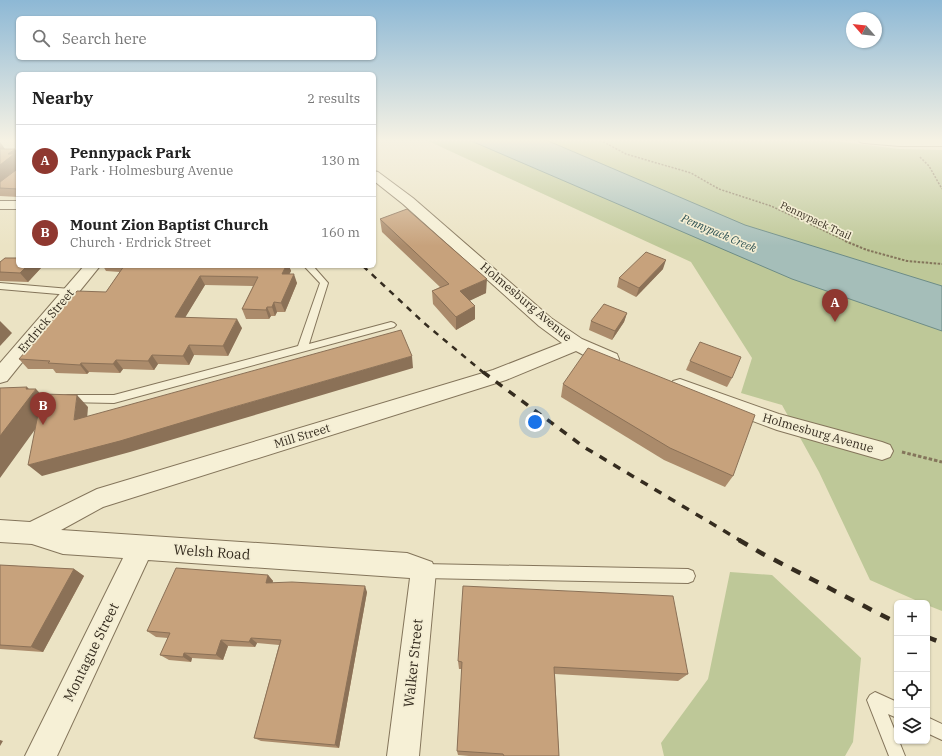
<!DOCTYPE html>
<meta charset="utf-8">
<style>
body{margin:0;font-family:"IBM Plex Serif",serif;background:#f6f6f6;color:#222}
.controls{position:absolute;right:12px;bottom:12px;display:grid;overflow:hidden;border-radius:6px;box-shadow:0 1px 3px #0004}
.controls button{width:36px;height:36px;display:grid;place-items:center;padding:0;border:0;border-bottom:1px solid #e0e0e0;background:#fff;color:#222;font:20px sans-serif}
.compass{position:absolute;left:846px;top:12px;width:36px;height:36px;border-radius:50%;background:#fff;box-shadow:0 1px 3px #0004;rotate:298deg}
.you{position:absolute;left:535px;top:422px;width:14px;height:14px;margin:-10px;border:3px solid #fff;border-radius:50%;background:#1a73e8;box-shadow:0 0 0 6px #1a73e833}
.badge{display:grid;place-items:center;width:26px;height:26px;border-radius:50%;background:#8f3830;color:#fff;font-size:13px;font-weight:700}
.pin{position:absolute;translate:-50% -33px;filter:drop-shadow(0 1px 2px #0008)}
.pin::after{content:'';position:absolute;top:21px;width:14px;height:12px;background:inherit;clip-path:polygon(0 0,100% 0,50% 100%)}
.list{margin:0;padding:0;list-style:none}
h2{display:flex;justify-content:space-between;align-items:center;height:52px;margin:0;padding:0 16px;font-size:17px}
h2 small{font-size:13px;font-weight:400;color:#767676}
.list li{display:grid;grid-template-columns:26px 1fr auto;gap:12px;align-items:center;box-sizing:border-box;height:72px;padding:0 16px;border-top:1px solid #e0e0e0}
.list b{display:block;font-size:15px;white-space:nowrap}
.list p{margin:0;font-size:13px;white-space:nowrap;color:#767676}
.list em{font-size:13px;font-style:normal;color:#767676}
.icon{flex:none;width:22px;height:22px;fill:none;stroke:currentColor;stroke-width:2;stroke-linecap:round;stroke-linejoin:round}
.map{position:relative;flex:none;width:942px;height:756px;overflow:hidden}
.search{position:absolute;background:#fff;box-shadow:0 1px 3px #0004;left:16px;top:16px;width:360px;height:44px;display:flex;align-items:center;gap:10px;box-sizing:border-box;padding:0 14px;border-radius:6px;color:#767676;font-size:15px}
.panel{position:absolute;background:#fff;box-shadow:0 1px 3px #0004;left:16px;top:72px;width:360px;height:196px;border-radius:6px}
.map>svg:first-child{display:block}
.green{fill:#bec898}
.water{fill:#a5beb9;stroke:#6d8c87}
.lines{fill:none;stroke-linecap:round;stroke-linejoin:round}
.service-casing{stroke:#84755b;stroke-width:2}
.minor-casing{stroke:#84755b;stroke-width:2}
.path-far2{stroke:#84755b;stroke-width:1.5;stroke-dasharray:2 1.5;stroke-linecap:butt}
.path-far1{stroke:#84755b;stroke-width:2;stroke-dasharray:2.5 1.5;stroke-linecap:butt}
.path{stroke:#84755b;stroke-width:3;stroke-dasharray:3.5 2;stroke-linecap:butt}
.service{fill:#f6f0d6;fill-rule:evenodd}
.minor{fill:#f6f0d6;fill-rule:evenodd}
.rail-far2{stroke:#352c1f;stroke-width:2.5;stroke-dasharray:6 6;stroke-linecap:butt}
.rail-far1{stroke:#352c1f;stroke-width:3.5;stroke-dasharray:8 8;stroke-linecap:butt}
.rail{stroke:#352c1f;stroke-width:4.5;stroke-dasharray:10 10;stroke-linecap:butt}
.wall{fill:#ab8b6b}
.shaded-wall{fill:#8b7157}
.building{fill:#c7a27c;stroke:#8b7157}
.labels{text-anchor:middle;stroke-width:3.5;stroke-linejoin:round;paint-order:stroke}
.far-street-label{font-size:10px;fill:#352c1f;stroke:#f3edd3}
.far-water-label{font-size:11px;font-style:italic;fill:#2f5354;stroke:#f3edd3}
.street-label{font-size:12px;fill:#352c1f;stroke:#f3edd3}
.near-street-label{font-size:14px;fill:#352c1f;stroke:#f3edd3}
</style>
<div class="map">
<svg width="942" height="756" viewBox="0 0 942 756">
<rect width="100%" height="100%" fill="#ebe3c4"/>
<g class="green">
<path d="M426,140H827L899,149L942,150V611L927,605V603H922L870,580L819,472L782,405L741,393L752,358L691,262Z"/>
<path d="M730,572L772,575L861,658L853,742L845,756H664L661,743L708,679Z"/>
</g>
<path class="water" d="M469,140H546L745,225L942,286V331L792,279Z"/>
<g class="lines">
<defs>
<g id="service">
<path d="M304,266H313L328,283L309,344L391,322L394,323L396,325L394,327L114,403L64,402L63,399L64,396L68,395H114L298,346L320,283Z"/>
<path d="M0,283L70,289L74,292L70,295L0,289Z"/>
<path d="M423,564L688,569L693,571L695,576L693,581L688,583L423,578L418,576L416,571L418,566Z"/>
<path d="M875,692L897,702V718L888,714L897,736V741H899L905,756H889L867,700L870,695Z"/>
<path d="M927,717L942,724V740L927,733Z"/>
</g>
<g id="minor">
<path d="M858,140H942V146H900L864,143L860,142Z"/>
<path d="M374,171L378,172L413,198L551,318L582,339L617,354L619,359L617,364C603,368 588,357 576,351L506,380L103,507L61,530L407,553L432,562L436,571L419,756H387L410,578L148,560L57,756H25L123,558L63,554L32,544L0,542V520L30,522L97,489L493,370L562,343L539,326L403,204L374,181Z"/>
<rect x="0" y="201" width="18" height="8"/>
<path d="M84,266H100L7,381L0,383V363Z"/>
<path d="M680,379L779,414L882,442L890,445L893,451L890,457L882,460L777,430L673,391L670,386L673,381Z"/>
</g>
</defs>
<use href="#service" class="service-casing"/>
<use href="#minor" class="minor-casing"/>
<g class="path-far2">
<path d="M600,140L626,154L691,173L719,189L771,206L848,242"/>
<path d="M920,157L929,166L942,189"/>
</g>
<path class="path-far1" d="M845,241L867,250L907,261L942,264"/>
<path class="path" d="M902,452L942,462"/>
<use href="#service" class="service"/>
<use href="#minor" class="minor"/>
<path class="rail-far2" d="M363,266L424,323L484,373"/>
<path class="rail-far1" d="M483,372L584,447L741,541"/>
<g class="rail">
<path d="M739,540L763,554L897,623"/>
<path d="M927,637L942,643"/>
</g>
</g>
<g class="wall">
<path d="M0,142L5,149L18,154V197L0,196Z"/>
<path d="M380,219L486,293L470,300L475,319L456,330L433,304L432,291L440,287L382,232Z"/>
<path d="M0,262L18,266H40L41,268L28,282L0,281Z"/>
<path d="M103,266H289L291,271L289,274L297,283L285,312H277L275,316H271L269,319H246L242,309L253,286L205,285L185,317L242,328L228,356L194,355L189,365L158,364L154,370L123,369L120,373L89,372L87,374L56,373L53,369H28L19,359L106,292L120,272L106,271Z"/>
<path d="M663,269L636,297L617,287L619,278Z"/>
<path d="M627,313L624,322L612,340L589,330L591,321Z"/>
<path d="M690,361L732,378L727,387L686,370Z"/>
<path d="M563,384L733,476L725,487L664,460L561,397Z"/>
<path d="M0,565L74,569L84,576L43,652L0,649Z"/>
<path d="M268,575L273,581L272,583L367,592L339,748L261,741L254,738L279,645L257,643L255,647L228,646L223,660L192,658L191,662L169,660L160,655L168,638L156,637L147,631Z"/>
<path d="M458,661L688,674L678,681L555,674L559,756H469L458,755L457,751L462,669H459Z"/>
</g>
<g class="shaded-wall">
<path d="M0,142L8,154L15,149L18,154V171L0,184Z"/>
<path d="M666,260L663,269L636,297L639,288Z"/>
<path d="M27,266H40L41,268L28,282L20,273Z"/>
<path d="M286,266H289L291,271L285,283L282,274Z"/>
<path d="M294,274L297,283L285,312L281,303Z"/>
<path d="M200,276L205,285L180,326L175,317Z"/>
<path d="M487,279L486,293L461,305L460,291Z"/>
<path d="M274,302L277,312L275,316L272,307Z"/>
<path d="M475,306V319L456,330V317Z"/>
<path d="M267,307L271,316L269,319L266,310Z"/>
<path d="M627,313L624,322L612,340L615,331Z"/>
<path d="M237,319L242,328L228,356L223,346Z"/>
<path d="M0,321L12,333L0,346Z"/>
<path d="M189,345L194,355L189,365L183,356Z"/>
<path d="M152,355L158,364L154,370L148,361Z"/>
<path d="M412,356L413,368L228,423L130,452L42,476L28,465L220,411Z"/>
<path d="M116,360L123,369L120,373L113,364Z"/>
<path d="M81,363L89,372L87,374L80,365Z"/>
<path d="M27,387L33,393L36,389L52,406L0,478V436Z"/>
<path d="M77,395L88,407L86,432L74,420Z"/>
<path d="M74,569L84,576L43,652L31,647Z"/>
<path d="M268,575L273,581L271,590L266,583Z"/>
<path d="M365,586L367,592L339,748L335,745Z"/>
<path d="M251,638L257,643L255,647L249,642Z"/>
<path d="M221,640L228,646L223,660L216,655Z"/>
<path d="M184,653L192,658L191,662L183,657Z"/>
<path d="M0,740L3,741L0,746Z"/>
</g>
<g class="building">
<path d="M0,149H15L8,154H14L0,165Z"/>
<path d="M16,170H18V189L0,188V182Z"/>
<path d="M407,209L487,279L460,291L475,306L456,317L432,291L449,284L380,219Z"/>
<path d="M646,252L666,260L639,288L619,278Z"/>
<path d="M5,258H18V266H27L20,273L0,272V262Z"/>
<path d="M124,266H286L282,274H294L281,303L274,302L272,307H267L266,310L242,309L258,277L200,276L175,317L237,319L223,346L189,345L183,356L152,355L148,361L116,360L113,364L81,363L80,365L48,363L50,361L19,359L77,291L106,292Z"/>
<path d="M604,304L627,313L615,331L591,321Z"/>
<path d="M401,330L412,356L220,411L120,441L28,465L42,394L77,395L74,420Z"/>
<path d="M700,342L741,357L732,378L690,361Z"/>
<path d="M588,348L755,415L733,476L670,448L563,384Z"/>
<path d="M27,387L26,389H36L0,436V388Z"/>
<path d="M0,565L74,569L31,647L0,645Z"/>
<path d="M176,568L268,575L266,583L292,582L365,586L335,745L254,738L281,640L251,638L249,642L221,640L216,655L184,653L183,657L160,655L170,633L147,631Z"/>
<path d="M463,586L673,596L688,674L554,667L559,756H504L503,754L457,751L462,662L458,661Z"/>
</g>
<linearGradient id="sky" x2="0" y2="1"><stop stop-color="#8db8d5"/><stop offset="0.57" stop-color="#f6f2e4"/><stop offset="1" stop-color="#f6f2e4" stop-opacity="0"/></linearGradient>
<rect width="942" height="246" fill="url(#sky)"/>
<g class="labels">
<g class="far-street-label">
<text transform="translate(816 220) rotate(25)" y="4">Pennypack Trail</text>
</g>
<g class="far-water-label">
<text transform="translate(719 233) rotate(23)" y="4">Pennypack Creek</text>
</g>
<g class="street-label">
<text transform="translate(526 302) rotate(40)" y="4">Holmesburg Avenue</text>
<text transform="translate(46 321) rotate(-50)" y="4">Erdrick Street</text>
<text transform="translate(818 433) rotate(16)" y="4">Holmesburg Avenue</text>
<text transform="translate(302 436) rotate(-17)" y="4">Mill Street</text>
</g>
<g class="near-street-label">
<text transform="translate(212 552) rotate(4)" y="5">Welsh Road</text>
<text transform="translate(91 652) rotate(-64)" y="5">Montague Street</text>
<text transform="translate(413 663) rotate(-84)" y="5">Walker Street</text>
</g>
</g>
</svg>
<div class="controls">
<button>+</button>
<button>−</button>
<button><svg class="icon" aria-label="locate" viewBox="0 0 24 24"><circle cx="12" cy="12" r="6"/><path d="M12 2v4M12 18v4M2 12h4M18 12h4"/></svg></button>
<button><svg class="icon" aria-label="layers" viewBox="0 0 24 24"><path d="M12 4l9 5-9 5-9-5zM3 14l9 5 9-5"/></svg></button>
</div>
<svg class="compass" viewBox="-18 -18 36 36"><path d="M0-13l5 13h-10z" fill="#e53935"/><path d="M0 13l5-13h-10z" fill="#767676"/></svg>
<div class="you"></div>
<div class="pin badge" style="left:835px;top:322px">A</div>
<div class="pin badge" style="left:43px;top:425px">B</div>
<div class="search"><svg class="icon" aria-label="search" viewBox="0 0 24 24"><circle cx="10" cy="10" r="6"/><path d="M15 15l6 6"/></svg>Search here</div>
<section class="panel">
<h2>Nearby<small>2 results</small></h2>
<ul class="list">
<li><span class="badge">A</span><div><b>Pennypack Park</b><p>Park · Holmesburg Avenue</p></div><em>130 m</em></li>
<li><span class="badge">B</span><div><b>Mount Zion Baptist Church</b><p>Church · Erdrick Street</p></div><em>160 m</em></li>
</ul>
</section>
</div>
